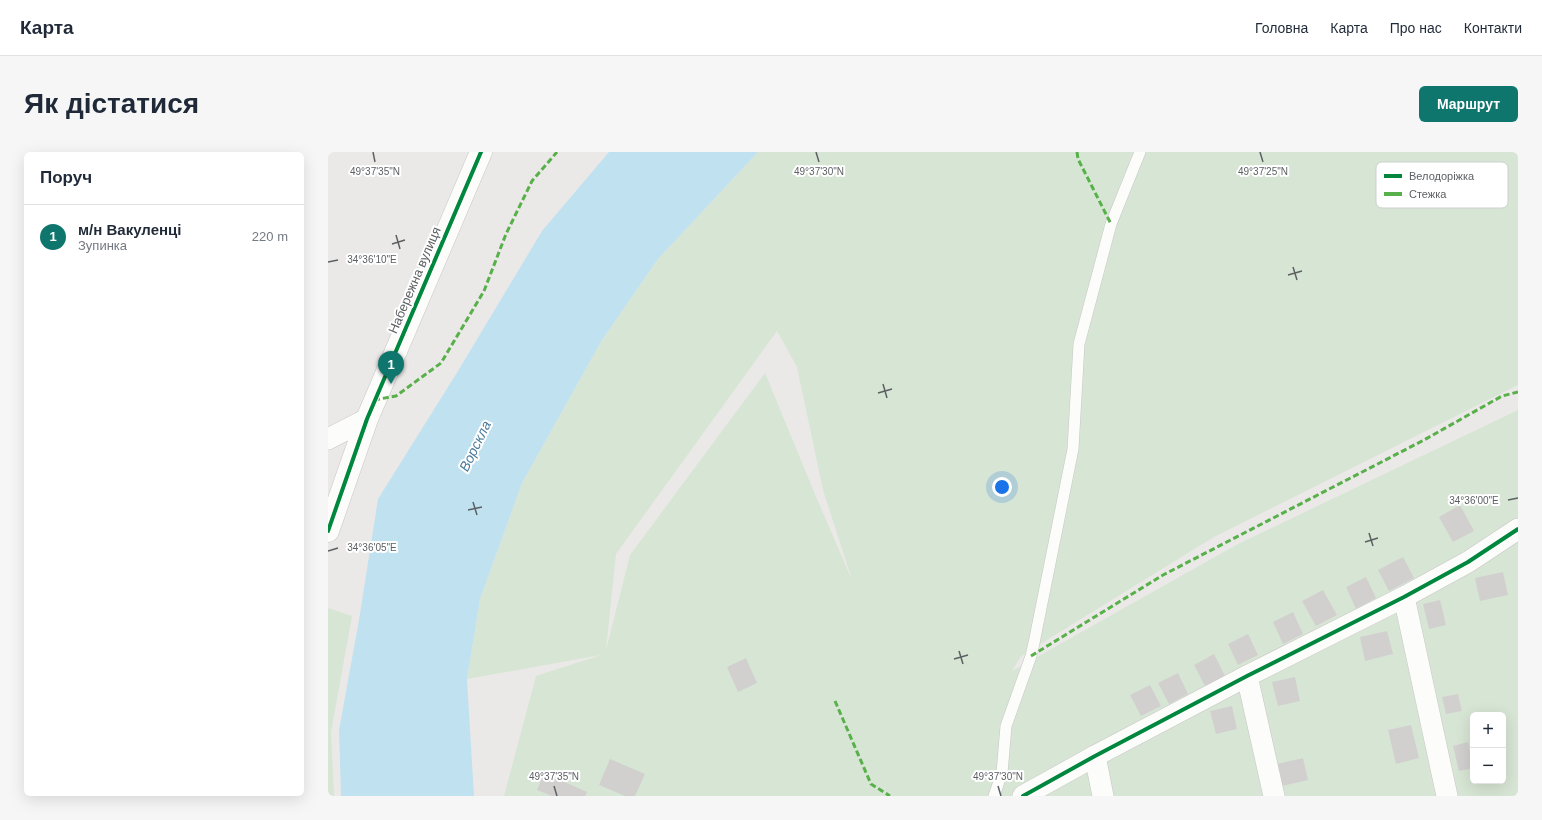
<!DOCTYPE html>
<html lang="uk">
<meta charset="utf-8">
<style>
body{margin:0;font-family:Helvetica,sans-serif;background:#f6f6f7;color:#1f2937}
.controls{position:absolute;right:12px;bottom:12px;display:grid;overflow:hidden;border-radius:6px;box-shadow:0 4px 16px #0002}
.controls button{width:36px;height:36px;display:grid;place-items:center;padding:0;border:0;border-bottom:1px solid #e0e1e3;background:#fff;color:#1f2937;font:20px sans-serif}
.you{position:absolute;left:674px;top:335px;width:14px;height:14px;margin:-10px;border:3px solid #fff;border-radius:50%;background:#1a73e8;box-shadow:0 0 0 6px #1a73e833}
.badge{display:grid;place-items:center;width:26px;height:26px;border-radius:50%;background:#0f766e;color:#fff;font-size:13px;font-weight:700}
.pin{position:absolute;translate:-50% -33px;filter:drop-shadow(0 1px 2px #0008)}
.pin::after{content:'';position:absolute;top:21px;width:14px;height:12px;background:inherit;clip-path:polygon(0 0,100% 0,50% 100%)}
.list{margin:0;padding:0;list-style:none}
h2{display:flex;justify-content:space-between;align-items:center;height:52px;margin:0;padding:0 16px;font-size:17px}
h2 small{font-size:13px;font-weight:400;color:#747a83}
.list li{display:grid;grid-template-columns:26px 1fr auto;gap:12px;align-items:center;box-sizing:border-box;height:64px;padding:0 16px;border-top:1px solid #e0e1e3}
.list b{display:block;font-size:15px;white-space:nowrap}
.list p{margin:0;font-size:13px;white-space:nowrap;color:#747a83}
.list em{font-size:13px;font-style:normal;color:#747a83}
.map{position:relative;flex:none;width:1190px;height:644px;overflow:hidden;border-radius:6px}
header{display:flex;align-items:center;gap:24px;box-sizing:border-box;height:56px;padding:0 20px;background:#fff;border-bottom:1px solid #e0e1e3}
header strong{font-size:19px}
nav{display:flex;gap:22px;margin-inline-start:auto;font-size:14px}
.intro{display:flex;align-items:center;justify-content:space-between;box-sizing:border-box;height:96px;padding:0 24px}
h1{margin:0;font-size:28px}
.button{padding:10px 18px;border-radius:6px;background:#0f766e;color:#fff;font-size:14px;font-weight:700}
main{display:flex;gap:24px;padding:0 24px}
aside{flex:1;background:#fff;border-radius:6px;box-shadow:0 4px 16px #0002}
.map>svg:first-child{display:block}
.green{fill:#d7e5d4;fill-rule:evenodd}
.water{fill:#c0e1f0}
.building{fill:#d2d0cf}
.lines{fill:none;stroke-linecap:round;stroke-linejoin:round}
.service-casing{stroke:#c8c7c6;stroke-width:12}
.minor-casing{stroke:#c8c7c6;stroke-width:22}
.tertiary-casing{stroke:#c8c7c6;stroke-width:23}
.service{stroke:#fcfcfb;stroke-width:11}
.minor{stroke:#fcfcfb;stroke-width:21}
.tertiary{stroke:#fcfcfb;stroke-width:22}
.quiet{stroke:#58b04a;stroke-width:3;stroke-dasharray:6 3;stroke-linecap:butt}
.cycleway-casing{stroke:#fff;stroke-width:6}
.cycleway{stroke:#00873e;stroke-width:4}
.ticks{fill:none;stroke:#5d6063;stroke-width:1.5}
.labels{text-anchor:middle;stroke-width:4;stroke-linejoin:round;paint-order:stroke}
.street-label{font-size:13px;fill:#5d6063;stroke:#fff}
.water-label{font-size:14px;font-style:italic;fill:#497b9c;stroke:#fff}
.key{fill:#fff;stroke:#cecfd0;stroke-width:1}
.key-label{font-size:11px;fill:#5d6063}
.ticks-label{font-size:10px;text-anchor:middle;fill:#5d6063;stroke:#fff;stroke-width:4;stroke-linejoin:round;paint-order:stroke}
</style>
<header>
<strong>Карта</strong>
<nav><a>Головна</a><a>Карта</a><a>Про нас</a><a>Контакти</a></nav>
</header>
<div class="intro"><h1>Як дістатися</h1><a class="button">Маршрут</a></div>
<main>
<aside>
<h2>Поруч<small></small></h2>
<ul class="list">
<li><span class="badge">1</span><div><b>м/н Вакуленці</b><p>Зупинка</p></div><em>220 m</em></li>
</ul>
</aside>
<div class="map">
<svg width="1190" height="644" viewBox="0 0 1190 644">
<rect width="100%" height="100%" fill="#ebe9e7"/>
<g class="green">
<path d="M430,0H1190V233L886,385L693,504L684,519L910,392L1190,258V644H176L208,524L273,503L139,527L152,447L194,331L274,188L330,107ZM449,179L469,215L495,338L524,428L489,347L437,221L302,403L278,498L288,402ZM1145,563H1175V629H1145Z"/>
<path d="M0,456L24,464L3,580L6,644H0Z"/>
</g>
<path class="water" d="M281,0H430L330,107L274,188L194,331L152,447L139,527L146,644H13L11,578L31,468L50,347L130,219L214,79Z"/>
<g class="building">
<path d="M1132,353L1146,379L1125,390L1111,365Z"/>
<path d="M1075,405L1086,426L1061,439L1050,418Z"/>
<path d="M1175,420L1180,443L1152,449L1147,426Z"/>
<path d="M1038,425L1048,446L1028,457L1018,435Z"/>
<path d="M995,438L1009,463L988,474L974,449Z"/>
<path d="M1112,448L1118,473L1101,477L1095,452Z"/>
<path d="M965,460L975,482L955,492L945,470Z"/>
<path d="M1059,479L1065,502L1037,509L1032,485Z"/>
<path d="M920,482L930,503L910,513L900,492Z"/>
<path d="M886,502L897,524L877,534L866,513Z"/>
<path d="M418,506L429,531L410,540L399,515Z"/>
<path d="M850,521L860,542L841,552L830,531Z"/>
<path d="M967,525L972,549L950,554L944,530Z"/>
<path d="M822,533L833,554L813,564L802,543Z"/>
<path d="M1130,542L1134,559L1118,562L1114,545Z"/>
<path d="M904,554L909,577L888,582L882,559Z"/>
<path d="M1083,573L1091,606L1068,612L1060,578Z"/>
<path d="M1140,590L1145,616L1131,619L1125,594Z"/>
<path d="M975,606L980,628L954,634L949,612Z"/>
<path d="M282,607L317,622L307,644H297L271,633Z"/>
<path d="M216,621L259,640L257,644H224L209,638Z"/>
</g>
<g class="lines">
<defs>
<path id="service" d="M666,644L674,621L678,574L703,504L706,491L745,297L751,192L783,72L812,0"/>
<g id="minor">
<path d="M0,287L39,267"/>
<path d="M1076,445L1119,644"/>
<path d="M919,524L946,644"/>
<path d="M767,604L775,644"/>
<path d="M695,644L767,604L919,524L1076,445L1140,410L1190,377"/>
</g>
<path id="tertiary" d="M0,379L39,267L153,0"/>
</defs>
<use href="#service" class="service-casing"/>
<use href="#minor" class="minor-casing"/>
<use href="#tertiary" class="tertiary-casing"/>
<use href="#service" class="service"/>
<use href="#minor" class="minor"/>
<use href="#tertiary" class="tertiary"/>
<g class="quiet">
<path d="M749,0L750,7L783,72"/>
<path d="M46,248L68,244L113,211L156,139L178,82L204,29L229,0"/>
<path d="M703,504L835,423L1096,288L1174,244L1190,240"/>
<path d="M507,549L543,632L562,644"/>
</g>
<defs>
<g id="cycleway">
<path d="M0,379L39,267L153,0"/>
<path d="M695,644L767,604L919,524L1076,445L1140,410L1190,377"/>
</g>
</defs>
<use href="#cycleway" class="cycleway-casing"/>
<use href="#cycleway" class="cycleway"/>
</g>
<path class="ticks" d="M45,0L47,10M488,0L491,10M932,0L935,10M68,83L72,97M64,92L77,88M0,110L10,108M965,115L969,128M960,123L974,119M555,232L559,246M550,241L564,237M1180,348L1190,346M145,350L149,363M140,358L154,355M1041,381L1045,394M1037,390L1050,386M0,399L10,396M631,499L635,512M626,507L640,503M226,634L229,644M670,634L673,644"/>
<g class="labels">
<g class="street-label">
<text transform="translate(86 128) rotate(-67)" y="5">Набережна вулиця</text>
</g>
<g class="water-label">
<text transform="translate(147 294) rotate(-64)" y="5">Ворскла</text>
</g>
</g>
<rect x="1048" y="10" width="132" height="46" rx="6" class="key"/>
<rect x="1056" y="22" width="18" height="4" fill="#00873e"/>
<rect x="1056" y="40" width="18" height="4" fill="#58b04a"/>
<g class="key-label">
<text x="1081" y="28">Велодоріжка</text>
<text x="1081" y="46">Стежка</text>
</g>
<g class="ticks-label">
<text x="47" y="23">49°37'35"N</text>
<text x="491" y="23">49°37'30"N</text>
<text x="935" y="23">49°37'25"N</text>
<text x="44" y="111">34°36'10"E</text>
<text x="1146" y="352">34°36'00"E</text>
<text x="44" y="399">34°36'05"E</text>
<text x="226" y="628">49°37'35"N</text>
<text x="670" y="628">49°37'30"N</text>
</g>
</svg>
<div class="controls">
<button>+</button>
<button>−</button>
</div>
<div class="you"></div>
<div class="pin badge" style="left:63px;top:232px">1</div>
</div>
</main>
